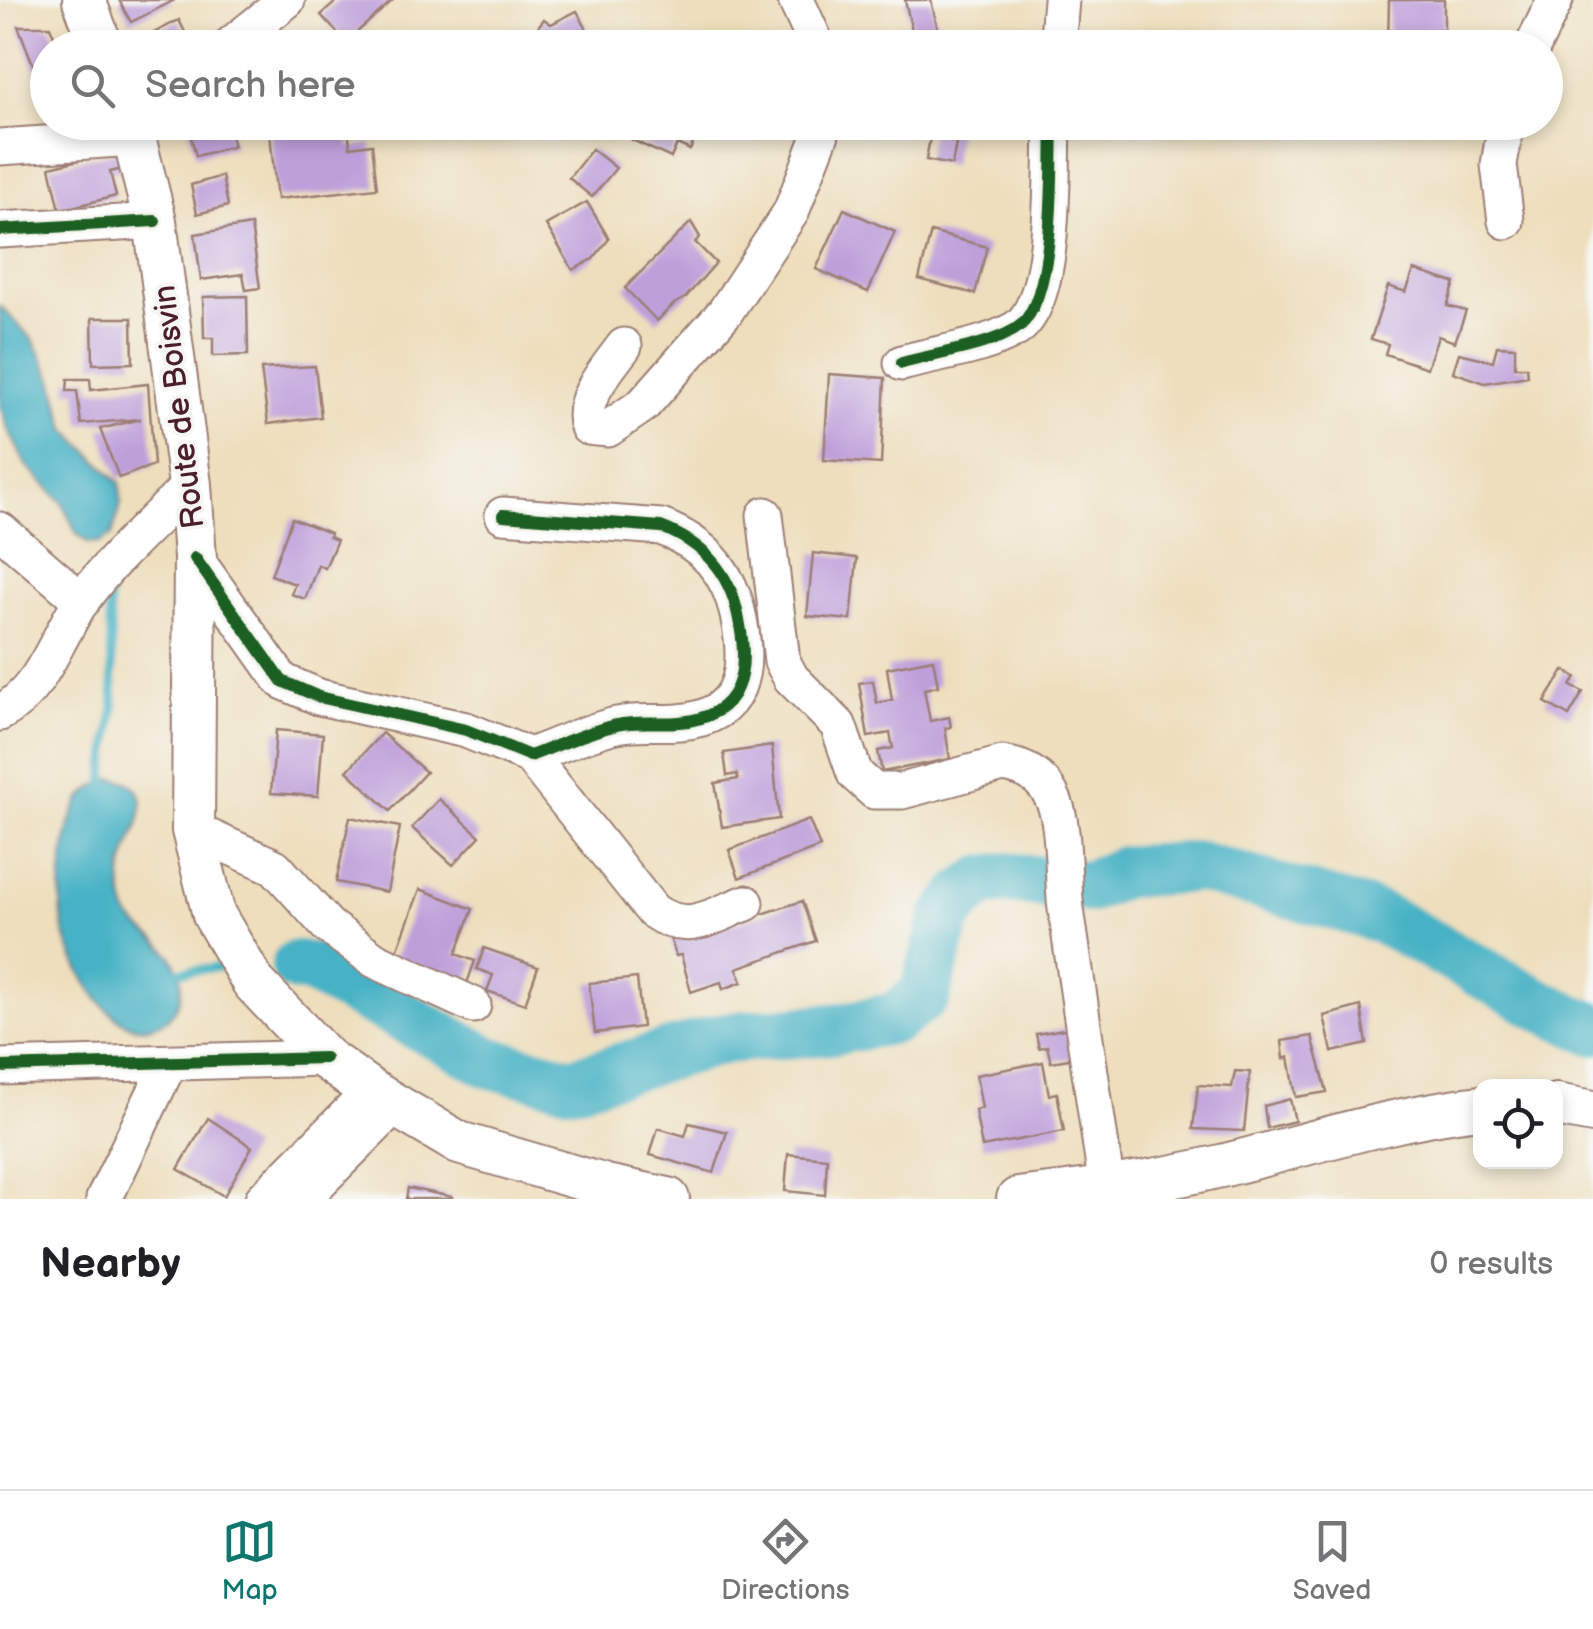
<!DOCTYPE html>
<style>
body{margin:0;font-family:"Balsamiq Sans",sans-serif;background:#f6f6f6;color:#202124}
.controls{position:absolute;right:30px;bottom:30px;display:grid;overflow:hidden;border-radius:20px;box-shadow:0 5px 15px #0003}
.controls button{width:90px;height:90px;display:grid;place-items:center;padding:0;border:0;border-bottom:2px solid #e0e0e0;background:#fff;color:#202124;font:50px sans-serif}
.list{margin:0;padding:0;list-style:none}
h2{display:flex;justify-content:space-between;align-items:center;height:130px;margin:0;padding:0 40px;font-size:42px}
h2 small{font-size:32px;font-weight:400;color:#757577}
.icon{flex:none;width:55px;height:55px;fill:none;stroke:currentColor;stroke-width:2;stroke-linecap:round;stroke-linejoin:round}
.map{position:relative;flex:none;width:1593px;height:1199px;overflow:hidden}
.search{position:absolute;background:#fff;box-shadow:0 5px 15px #0003;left:30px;right:30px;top:30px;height:110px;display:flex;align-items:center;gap:25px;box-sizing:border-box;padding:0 35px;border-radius:55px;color:#757577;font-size:38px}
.sheet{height:290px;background:#fff}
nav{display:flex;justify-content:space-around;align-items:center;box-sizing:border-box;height:140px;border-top:2px solid #e0e0e0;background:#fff;font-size:28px;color:#757577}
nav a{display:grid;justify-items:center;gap:5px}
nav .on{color:#0f766e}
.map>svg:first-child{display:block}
.water{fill:#47b2c5;stroke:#486878;stroke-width:2.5}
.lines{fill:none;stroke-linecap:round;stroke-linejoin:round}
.stream{stroke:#47b2c5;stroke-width:9}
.river{stroke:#47b2c5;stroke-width:52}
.building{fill:#be9fda}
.minor-casing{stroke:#9c7e74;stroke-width:39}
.major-casing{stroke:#9c7e74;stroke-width:46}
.minor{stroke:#fff;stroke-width:35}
.major{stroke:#fff;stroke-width:42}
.cycleway-casing{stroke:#f6f6f2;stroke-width:19}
.cycleway{stroke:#1b5e20;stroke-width:12}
.labels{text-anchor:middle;stroke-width:8;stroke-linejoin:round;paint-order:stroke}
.street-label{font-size:32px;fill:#4a1f2b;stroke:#f6f6f2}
</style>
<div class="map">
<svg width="1593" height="1199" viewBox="0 0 1593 1199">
<rect width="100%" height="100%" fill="#f6f6f2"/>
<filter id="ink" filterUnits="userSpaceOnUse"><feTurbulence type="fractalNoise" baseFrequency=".01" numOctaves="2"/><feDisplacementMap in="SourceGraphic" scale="20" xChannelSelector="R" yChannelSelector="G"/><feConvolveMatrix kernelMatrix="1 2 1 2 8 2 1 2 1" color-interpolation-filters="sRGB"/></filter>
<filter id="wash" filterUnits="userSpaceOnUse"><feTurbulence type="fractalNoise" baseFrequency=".0048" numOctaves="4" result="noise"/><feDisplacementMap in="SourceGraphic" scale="40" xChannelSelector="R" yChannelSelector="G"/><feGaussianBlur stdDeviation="2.25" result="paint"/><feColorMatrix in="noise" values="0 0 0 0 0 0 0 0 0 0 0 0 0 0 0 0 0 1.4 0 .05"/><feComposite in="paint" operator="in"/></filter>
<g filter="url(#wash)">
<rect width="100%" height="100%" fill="#eedebc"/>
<g class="water">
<path d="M0,306L33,340L53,379L66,429L120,483L121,503L112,535L99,543L87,542L77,534L62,502L26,465L6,424L0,404Z"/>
<path d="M112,778C164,785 134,830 126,856C121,870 121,887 124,902C129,928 153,933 168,952C189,976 186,1016 152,1026C110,1038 74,966 65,934C57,905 63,832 77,806C84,791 98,784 112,778Z"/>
</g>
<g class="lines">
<g class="stream">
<path d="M103,789L114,706L108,586"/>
<path d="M167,973L231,966"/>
</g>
<path class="river" d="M297,966L310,968L491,1063L572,1083L725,1038L843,1028L895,1018L925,995L946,918L964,895L984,881L1007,878L1090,887L1123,872L1199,867L1379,917L1545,1007L1593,1029"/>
</g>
<g id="blocks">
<g class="building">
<path d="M119,0H175L131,22Z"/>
<path d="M338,0H393L346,42L321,15Z"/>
<path d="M905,0H931L939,34L914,40Z"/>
<path d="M1389,0H1444V30H1440L1439,42L1388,41Z"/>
<path d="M577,11L591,37L578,44L571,32L565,35L568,37L560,48H504L519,27L531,36L544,19L551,24Z"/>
<path d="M179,20L193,48H139L136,42Z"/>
<path d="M18,26H50L58,46L67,43L69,48H48V82L41,85Z"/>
<path d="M187,122H227L234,146L196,156Z"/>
<path d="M640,122H723L719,131L703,123L690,150L677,144L671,158L632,140Z"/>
<path d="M933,122H960L952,165L926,160Z"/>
<path d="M348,126L350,147L372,144L377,188L277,199L270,135Z"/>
<path d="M592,149L616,168L592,197L569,178Z"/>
<path d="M118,151L122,169L110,172L116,196L60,210L50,167Z"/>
<path d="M222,176L228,206L197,214L191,185Z"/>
<path d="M587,202L609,239L593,259L573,270L546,225Z"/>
<path d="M844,209L895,232L868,292L816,269Z"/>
<path d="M691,222L700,237L695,242L716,263L685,298L674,304L657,321L625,288Z"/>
<path d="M251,225L260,288L246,290L243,274L201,280L195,234Z"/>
<path d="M931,232L987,247L975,294L919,279Z"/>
<path d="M1414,270L1455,283L1447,306L1466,311L1455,342L1438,336L1427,368L1385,354L1388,344L1371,339L1388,286L1406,292Z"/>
<path d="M247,296L248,355L213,356V338H204L203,297Z"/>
<path d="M92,318H132L133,363L93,364Z"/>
<path d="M1497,346L1515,347V367H1527L1528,376L1485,383L1453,372L1459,353L1493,361Z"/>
<path d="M315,366L321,417L268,424L261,369Z"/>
<path d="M829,374L885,378L881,464L824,460Z"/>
<path d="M68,379H90L91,390L148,384L154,465L119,478L100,429L141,419L81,424L77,391H67Z"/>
<path d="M292,518L330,533L329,537L337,540L325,568L318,565L305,599L291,594L295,584L271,575Z"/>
<path d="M813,553L857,558L851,620L807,616Z"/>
<path d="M933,659L938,686L924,689L930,721L949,717L951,727L945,728L950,759L882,772L878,751L893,748L890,733L868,737L859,683L873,681L877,703L892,700L887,668Z"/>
<path d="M1564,670L1576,677L1571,686L1583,692L1569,716L1545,702Z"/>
<path d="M276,730L323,734L318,796L271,793Z"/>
<path d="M382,733L426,772L390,811L347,771Z"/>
<path d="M772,746L779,819L722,827L715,783L738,779L737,774L727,776L724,753Z"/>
<path d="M439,799L480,836L453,865L412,828Z"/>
<path d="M350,817L400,827L387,892L336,882Z"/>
<path d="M809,820L820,847L739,878L729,850Z"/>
<path d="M420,889L473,909L456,954L475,961L466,986L394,959Z"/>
<path d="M802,901L816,941L737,968L742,982L723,989L721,982L691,992L681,955L676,956L670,938L683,934L685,939Z"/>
<path d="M484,948L538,967L525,1004L487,991L493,975L477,969Z"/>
<path d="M637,978L642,1027L595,1033L589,983Z"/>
<path d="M1361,1006L1367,1044L1332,1052L1324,1016Z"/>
<path d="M1075,1027L1081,1057L1051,1062L1047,1046L1039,1048L1036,1034Z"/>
<path d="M1312,1036L1327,1092L1296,1097L1289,1057L1284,1059L1282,1041Z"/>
<path d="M1043,1062L1049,1095L1057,1093L1064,1131L982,1147L975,1110L982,1108L976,1075Z"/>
<path d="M1235,1071L1250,1072L1244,1131L1193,1129L1198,1085L1232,1087Z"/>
<path d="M1290,1099L1295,1121L1267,1128L1264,1106Z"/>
<path d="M208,1118L252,1147L224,1196L178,1169Z"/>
<path d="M689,1123L727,1132L714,1173L650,1155L658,1128L685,1136Z"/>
<path d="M788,1154L827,1158L825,1195L785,1191Z"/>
<path d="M408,1188L453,1197V1199H406Z"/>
</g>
</g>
</g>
<g filter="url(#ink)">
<use href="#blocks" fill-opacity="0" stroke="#9c7e74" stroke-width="2.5"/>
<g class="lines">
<defs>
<g id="minor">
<path d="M796,0L818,48"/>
<path d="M227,48L287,0"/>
<path d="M1057,48L1061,0"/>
<path d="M1532,48L1555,0"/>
<path d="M1506,122L1499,165L1506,221"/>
<path d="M0,147L134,138"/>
<path d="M0,230L155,221"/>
<path d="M624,346C609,367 578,400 588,427L608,429L643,405L725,312L791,212L821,134V122"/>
<path d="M902,363C938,353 982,348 1014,330C1058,307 1051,168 1053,122"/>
<path d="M765,515L782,661L791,678L838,725L855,774L874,791H902L1003,764C1031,768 1049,782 1057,810C1065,841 1062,877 1066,909C1079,1002 1094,1095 1107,1188"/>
<path d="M0,530L82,601"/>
<path d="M195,558L282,681L319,697L466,730L530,756C558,746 588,731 617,725C638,720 658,724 679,722C744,717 750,669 738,615C729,571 703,543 661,527L503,515"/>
<path d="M0,713C43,690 56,638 82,600C112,558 154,522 190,485"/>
<path d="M530,756L653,911C688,935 709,917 746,903"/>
<path d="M193,830L275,867L328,926L375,960L473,1005"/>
<path d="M0,1067L325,1058"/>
<path d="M104,1199L169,1063"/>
<path d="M263,1199L371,1091"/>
<path d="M302,1199L396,1105"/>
</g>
<g id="major">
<path d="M84,0L102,48"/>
<path d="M130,122L155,221L190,485L195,558L193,830L214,915L253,982L325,1058L371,1091L459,1143L606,1186L668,1199"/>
<path d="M1556,1105L1593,1112"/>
<path d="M1018,1199C1086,1191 1154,1182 1221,1166C1307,1145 1392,1117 1480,1107"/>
</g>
</defs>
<use href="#minor" class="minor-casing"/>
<use href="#major" class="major-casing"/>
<use href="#minor" class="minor"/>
<use href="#major" class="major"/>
<defs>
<g id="cycleway">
<path d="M0,230L155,221"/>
<path d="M902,363C938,353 982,348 1014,330C1058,307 1051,168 1053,122"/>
<path d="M195,558L282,681L319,697L466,730L530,756C558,746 588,731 617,725C638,720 658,724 679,722C744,717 750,669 738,615C729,571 703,543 661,527L503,515"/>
<path d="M0,1067L325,1058"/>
</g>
</defs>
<use href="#cycleway" class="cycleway-casing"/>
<use href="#cycleway" class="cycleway"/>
</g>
</g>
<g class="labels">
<g class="street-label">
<text transform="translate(178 407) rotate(-97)" y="11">Route de Boisvin</text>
</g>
</g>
</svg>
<div class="controls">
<button><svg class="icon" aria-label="locate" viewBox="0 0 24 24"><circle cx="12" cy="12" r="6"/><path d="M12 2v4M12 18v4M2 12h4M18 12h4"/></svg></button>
</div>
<div class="search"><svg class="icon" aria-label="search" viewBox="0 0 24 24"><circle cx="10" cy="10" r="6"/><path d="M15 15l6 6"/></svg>Search here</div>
</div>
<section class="sheet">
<h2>Nearby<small>0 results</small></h2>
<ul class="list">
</ul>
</section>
<nav>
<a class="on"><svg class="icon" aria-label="map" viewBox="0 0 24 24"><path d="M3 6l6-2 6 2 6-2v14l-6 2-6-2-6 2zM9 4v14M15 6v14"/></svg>Map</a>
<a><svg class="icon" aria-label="directions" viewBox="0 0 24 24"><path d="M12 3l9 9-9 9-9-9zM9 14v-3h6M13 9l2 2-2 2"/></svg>Directions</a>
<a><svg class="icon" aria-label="saved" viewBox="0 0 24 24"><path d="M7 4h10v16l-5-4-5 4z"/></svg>Saved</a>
</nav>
